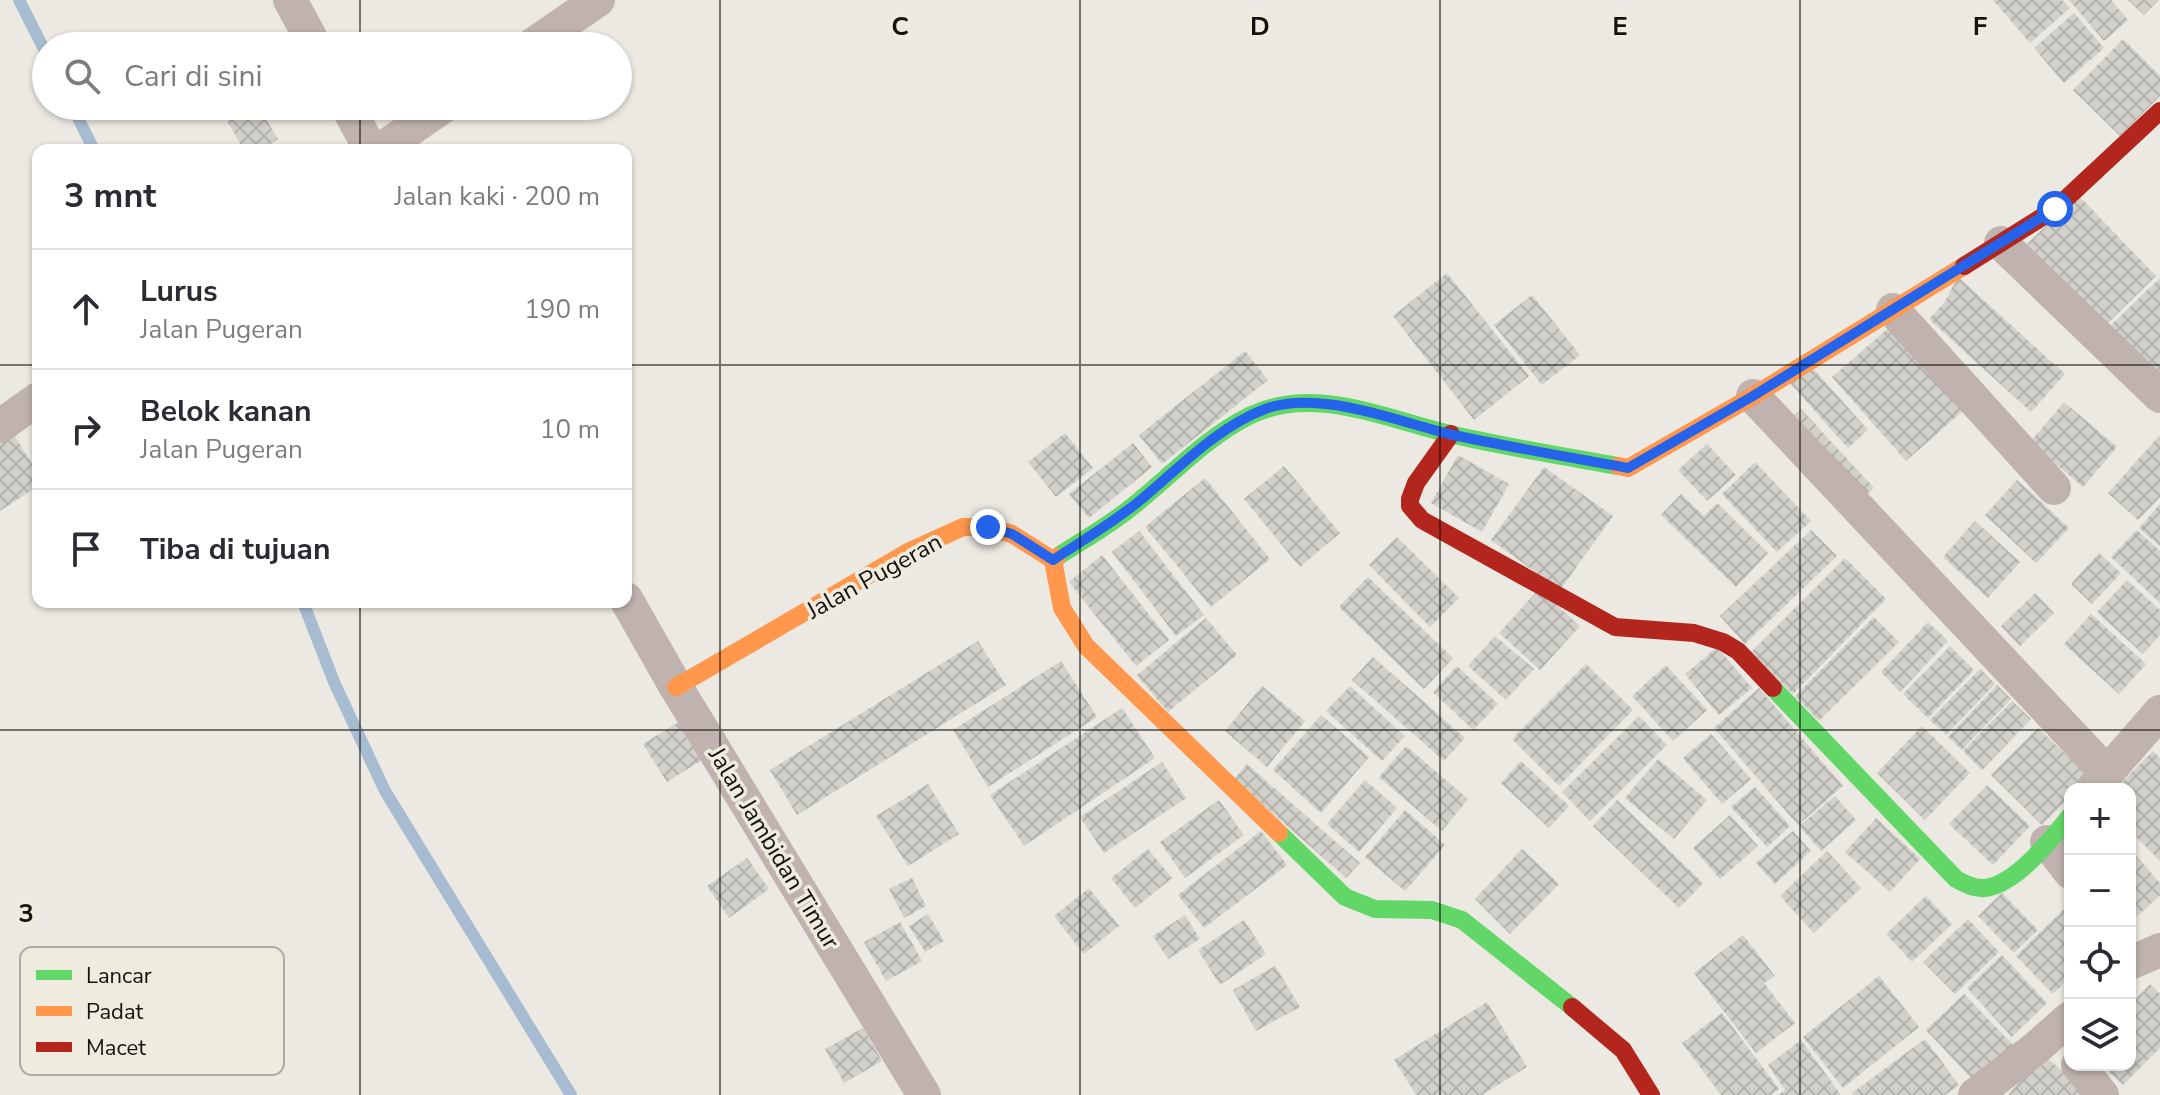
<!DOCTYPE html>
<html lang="id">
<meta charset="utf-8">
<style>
body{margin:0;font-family:"Nunito Sans",sans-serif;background:#f7f7f7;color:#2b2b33}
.controls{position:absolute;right:24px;bottom:24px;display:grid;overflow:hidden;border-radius:16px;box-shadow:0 2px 6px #0004}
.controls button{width:72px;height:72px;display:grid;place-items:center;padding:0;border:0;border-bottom:2px solid #e1e1e2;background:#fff;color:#2b2b33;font:40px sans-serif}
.stop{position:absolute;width:24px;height:24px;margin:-18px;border:6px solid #2563eb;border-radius:50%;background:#fff}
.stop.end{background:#2563eb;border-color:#fff;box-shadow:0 2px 8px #0008}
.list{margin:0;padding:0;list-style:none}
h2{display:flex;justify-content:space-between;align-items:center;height:104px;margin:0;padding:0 32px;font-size:34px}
h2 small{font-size:26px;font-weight:400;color:#7c7c81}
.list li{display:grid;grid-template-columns:52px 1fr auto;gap:24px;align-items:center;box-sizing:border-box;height:120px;padding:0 32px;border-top:2px solid #e1e1e2}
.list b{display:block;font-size:30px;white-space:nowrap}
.list p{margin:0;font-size:26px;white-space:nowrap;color:#7c7c81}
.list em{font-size:26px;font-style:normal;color:#7c7c81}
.icon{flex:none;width:44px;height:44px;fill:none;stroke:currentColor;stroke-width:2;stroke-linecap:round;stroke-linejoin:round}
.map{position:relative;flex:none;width:2160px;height:1095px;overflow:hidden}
.search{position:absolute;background:#fff;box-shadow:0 2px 6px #0004;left:32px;top:32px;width:600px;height:88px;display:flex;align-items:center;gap:20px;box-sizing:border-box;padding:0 28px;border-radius:44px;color:#7c7c81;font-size:30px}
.panel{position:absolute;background:#fff;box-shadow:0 2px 6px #0004;left:32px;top:144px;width:600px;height:464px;border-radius:16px}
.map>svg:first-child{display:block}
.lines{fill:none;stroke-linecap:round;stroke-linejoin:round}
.stream{stroke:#a8bcd1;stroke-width:12}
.building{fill:url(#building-cross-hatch)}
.street{stroke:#bfb2af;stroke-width:34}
.fast{stroke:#63d668;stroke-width:18}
.slow{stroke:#ff974d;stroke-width:18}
.jam{stroke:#b3261e;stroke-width:18}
.route{stroke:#2563eb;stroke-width:10}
.grid{fill:none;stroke:#14130f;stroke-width:2;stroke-opacity:0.55}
.labels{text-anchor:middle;stroke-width:7;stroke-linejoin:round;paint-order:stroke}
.street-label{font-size:24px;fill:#14130f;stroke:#efebde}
.key{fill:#efebde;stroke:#adaaa0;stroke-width:2}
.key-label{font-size:22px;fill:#14130f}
.grid-label{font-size:26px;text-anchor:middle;font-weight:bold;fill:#14130f;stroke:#efebde;stroke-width:7;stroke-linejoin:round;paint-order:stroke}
</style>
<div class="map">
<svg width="2160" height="1095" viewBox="0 0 2160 1095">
<defs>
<pattern id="building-cross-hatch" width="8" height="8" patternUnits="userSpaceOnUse" patternTransform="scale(2)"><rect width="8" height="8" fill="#d2d0ca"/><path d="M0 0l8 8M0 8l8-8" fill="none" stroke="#b3b2ac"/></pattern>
</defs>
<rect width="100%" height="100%" fill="#ebe9e2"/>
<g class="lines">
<g class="stream">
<path d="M19,0L46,53"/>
<path d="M72,106L94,150"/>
<path d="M303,602L334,682L385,791L571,1095"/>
</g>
</g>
<g class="building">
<path d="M1993,0H2062L2070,8L2030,43Z"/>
<path d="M2069,0H2111L2128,20L2104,41Z"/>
<path d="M2128,0H2159L2144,15Z"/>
<path d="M2074,13L2104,48L2064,83L2034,48Z"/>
<path d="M2123,39L2160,76V96L2120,136L2073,90Z"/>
<path d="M252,106H258L278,139L261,150H244L227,121Z"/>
<path d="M2078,195L2156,276L2106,325L2027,244Z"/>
<path d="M1447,273L1529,376L1474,420L1393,316Z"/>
<path d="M1958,277L2065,374L2031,412L1929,319L1944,303Z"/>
<path d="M2160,278V380L2109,327Z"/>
<path d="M1532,295L1580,355L1542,385L1494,325Z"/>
<path d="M1892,325L1965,409L1906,461L1832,377Z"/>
<path d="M1245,351L1268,380L1162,464L1139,435Z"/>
<path d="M1810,365L1868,430L1848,448L1790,383Z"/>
<path d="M2064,402L2117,447L2083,487L2030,442Z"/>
<path d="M1801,409L1874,488L1859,501L1787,421Z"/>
<path d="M1065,433L1093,468L1056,497L1028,462Z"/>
<path d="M14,435L38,473V486L0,511V444Z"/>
<path d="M2160,435V497L2138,520L2108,493Z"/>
<path d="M1133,443L1152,467L1089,518L1069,494Z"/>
<path d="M1707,444L1736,475L1707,501L1678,470Z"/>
<path d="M1458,455L1509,484L1482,532L1431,503Z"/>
<path d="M1755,462L1811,521L1777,552L1722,494Z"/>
<path d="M1284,466L1340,533L1300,567L1244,499Z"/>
<path d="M1544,467L1613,516L1560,590L1491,540Z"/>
<path d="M1205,478L1270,559L1211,607L1145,527Z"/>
<path d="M2017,480L2069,528L2036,563L1985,515Z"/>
<path d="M1681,494L1704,516L1717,503L1768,553L1736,587L1661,515Z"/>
<path d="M2160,504V546L2139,528Z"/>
<path d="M1975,521L2020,562L1988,598L1943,557Z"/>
<path d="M1811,530L1837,556L1745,644L1720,616Z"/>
<path d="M2137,530L2160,551V603L2111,557Z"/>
<path d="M1139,531L1204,615L1176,636L1112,552Z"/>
<path d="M1397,537L1459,598L1430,627L1369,565Z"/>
<path d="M2099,553L2121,573L2092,604L2071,584Z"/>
<path d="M1102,555L1169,640L1136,666L1069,582Z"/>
<path d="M1845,558L1886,599L1793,694L1751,652Z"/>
<path d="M1368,577L1453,658L1424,689L1339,607Z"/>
<path d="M2127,580L2160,610V635L2143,654L2097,612Z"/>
<path d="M1539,589L1580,626L1540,670L1499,633Z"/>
<path d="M2035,593L2054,613L2020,646L2001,626Z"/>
<path d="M2091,614L2146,664L2119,694L2064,644Z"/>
<path d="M1874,617L1899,642L1819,721L1795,696Z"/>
<path d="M1206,618L1237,655L1168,712L1137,675Z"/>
<path d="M1928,622L1948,641L1900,692L1881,672Z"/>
<path d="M1495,636L1534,669L1506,700L1468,666Z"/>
<path d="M978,641L1006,685L797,815L770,770Z"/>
<path d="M1950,646L1974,670L1928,718L1903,694Z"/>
<path d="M1717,647L1752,688L1719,715L1685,674Z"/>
<path d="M1373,657L1465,738L1444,761L1352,680Z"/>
<path d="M1061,661L1097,717L988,787L953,730Z"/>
<path d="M1586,664L1633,710L1559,786L1512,739Z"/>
<path d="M1666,665L1707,710L1673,741L1632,696Z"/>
<path d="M1457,666L1498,704L1473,730L1433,692Z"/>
<path d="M1980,669L1995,684L1946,735L1930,720Z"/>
<path d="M1997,685L2011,699L1962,750L1948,737Z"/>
<path d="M1262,686L1305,721L1267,767L1225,731Z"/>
<path d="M1350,686L1405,736L1382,761L1326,711Z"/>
<path d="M1759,688L1843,786L1798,825L1714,728Z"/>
<path d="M2012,701L2031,719L1982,770L1963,751Z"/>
<path d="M1122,708L1155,758L1024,846L990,795Z"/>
<path d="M1321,715L1369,757L1321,813L1273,770Z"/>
<path d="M1639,716L1667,745L1590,821L1562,792Z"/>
<path d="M682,720L705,758L667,782L643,744Z"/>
<path d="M1922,726L1970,773L1925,820L1877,773Z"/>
<path d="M2038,728L2089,777L2077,789H2070V796L2042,825L1991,775Z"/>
<path d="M1711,734L1751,779L1722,804L1683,758Z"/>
<path d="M1406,746L1468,799L1442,831L1379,777Z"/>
<path d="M2153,751L2160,758V861L2130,831V789H2115Z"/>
<path d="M1658,759L1707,800L1674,839L1625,798Z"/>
<path d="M1521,761L1569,806L1549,828L1501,783Z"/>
<path d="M1162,762L1186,798L1104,853L1080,817Z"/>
<path d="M1247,764L1360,863L1346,878L1234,779Z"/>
<path d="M1365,780L1397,808L1359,852L1327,824Z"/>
<path d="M928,784L959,834L908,866L876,816Z"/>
<path d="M1987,785L2030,826L1993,865L1949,824Z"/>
<path d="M1755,787L1790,826L1767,847L1731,807Z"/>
<path d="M1835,796L1856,820L1821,851L1799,826Z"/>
<path d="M1219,800L1244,835L1185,878L1160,842Z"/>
<path d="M1617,800L1703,883L1679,908L1593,826Z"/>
<path d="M1405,810L1445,845L1405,891L1365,857Z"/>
<path d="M1730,815L1758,846L1720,879L1693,848Z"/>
<path d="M1876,818L1920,859L1890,892L1845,852Z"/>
<path d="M1261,831L1287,865L1204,928L1178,895Z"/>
<path d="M1793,831L1811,851L1775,884L1756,863Z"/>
<path d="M1148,849L1172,878L1135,908L1111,878Z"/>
<path d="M1522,849L1559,884L1510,934L1475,899Z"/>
<path d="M2130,849L2160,883V895L2130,923Z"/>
<path d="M1827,851L1861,888L1814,933L1780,896Z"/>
<path d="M747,858L769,889L729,918L707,886Z"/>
<path d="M912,878L926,906L904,918L889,889Z"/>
<path d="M1089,888L1119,926L1084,954L1054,916Z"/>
<path d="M2002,893L2038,930L2014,953L1978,916Z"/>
<path d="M1926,896L1952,924L1912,962L1886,934Z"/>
<path d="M2068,905L2070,907V977L2053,994L2016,956Z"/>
<path d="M928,914L944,941L925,952L909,926Z"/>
<path d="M1185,915L1200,939L1168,959L1153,936Z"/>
<path d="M1968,919L1999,952L1955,994L1923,962Z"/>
<path d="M1244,920L1266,954L1220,985L1198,950Z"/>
<path d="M900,922L922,961L886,981L864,942Z"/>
<path d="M1743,935L1775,976L1764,983L1795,1023L1756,1053L1694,973Z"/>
<path d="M2002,955L2047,1003L2012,1037L1967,988Z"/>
<path d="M1275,966L1300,1007L1256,1031L1233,990Z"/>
<path d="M1879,976L1919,1027L1843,1088L1803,1037Z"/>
<path d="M2150,984L2160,994V1048L2123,1085L2102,1065H2130V1005Z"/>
<path d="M1964,994L2014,1046L1976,1083L1926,1030Z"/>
<path d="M1487,1002L1527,1067L1482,1095H1416L1394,1060Z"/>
<path d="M1722,1013L1779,1089L1771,1095H1721L1682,1043Z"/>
<path d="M863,1028L882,1061L844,1083L825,1049Z"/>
<path d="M1925,1039L1959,1085L1945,1095H1853L1852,1093Z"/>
<path d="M1801,1040L1841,1095H1778L1785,1090L1768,1065Z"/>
<path d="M2044,1055L2089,1095H2008Z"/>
</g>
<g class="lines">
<g class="street">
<path d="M290,0L315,46"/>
<path d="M531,46L598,0"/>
<path d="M347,106L371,150"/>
<path d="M380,150L444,106"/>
<path d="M2001,243L2160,396"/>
<path d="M1893,310L2054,488"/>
<path d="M1753,396L2107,773"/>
<path d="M0,426L38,399"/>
<path d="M626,599L676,687L924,1095"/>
<path d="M2093,789L2160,712"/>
<path d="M2047,842L2070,872"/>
<path d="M2130,963L2160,950"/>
<path d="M2078,1065L2102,1095"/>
<path d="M1975,1095L2036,1048L2070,1018"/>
</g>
<g class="fast">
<path d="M1057,557C1083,540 1110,525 1133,506C1171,476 1205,438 1249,416C1314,384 1385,419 1450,434C1506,447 1562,456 1618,466"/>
<path d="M1773,688L1956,879C1965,884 1975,889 1985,888C2017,884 2051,839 2070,816"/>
<path d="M1279,833L1345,897L1375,909L1432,910L1462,920L1572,1007"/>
</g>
<g class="slow">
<path d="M1618,466L1628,468L1753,396L1964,266"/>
<path d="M1053,560L1062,608L1086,646L1279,833"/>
<path d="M676,687L908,552L963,527H988L1012,534L1053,560L1057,557"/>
</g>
<g class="jam">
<path d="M1964,266L2055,209L2160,111"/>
<path d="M1451,434L1416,483L1410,499V506L1422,520L1615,627L1694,633L1723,642L1738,651L1773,688"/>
<path d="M1572,1007L1623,1050L1651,1095"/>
</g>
</g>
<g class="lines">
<path class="route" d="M988,527L1012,534L1053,560C1083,540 1116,521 1143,498C1181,466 1218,427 1265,409C1319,389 1396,421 1449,434C1508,447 1569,457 1628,468L1753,396L2055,209"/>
</g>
<path class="grid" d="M360,0V46M720,0V1095M1080,0V1095M1440,0V1095M1800,0V1095M360,106V150M0,365H38M626,365H2160M360,602V1095M0,730H2160"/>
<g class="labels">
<g class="street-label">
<text transform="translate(874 576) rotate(-29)" y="8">Jalan Pugeran</text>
<text transform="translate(774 848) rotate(59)" y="8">Jalan Jambidan Timur</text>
</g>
</g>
<rect x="20" y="947" width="264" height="128" rx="12" class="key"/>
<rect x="36" y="970" width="36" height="10" fill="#63d668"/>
<rect x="36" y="1006" width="36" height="10" fill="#ff974d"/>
<rect x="36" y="1042" width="36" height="10" fill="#b3261e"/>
<g class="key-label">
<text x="86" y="983">Lancar</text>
<text x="86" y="1019">Padat</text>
<text x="86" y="1055">Macet</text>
</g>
<g class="grid-label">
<text x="900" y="35">C</text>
<text x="1260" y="35">D</text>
<text x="1620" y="35">E</text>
<text x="1980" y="35">F</text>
<text x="26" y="922">3</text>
</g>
</svg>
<div class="controls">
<button>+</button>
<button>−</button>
<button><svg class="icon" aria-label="locate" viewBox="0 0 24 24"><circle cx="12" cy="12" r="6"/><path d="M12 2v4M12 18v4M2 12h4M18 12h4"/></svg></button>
<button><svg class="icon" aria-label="layers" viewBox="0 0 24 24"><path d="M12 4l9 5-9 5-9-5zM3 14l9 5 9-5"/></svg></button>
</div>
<div class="stop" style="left:2055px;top:209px"></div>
<div class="stop end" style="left:988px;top:527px"></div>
<div class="search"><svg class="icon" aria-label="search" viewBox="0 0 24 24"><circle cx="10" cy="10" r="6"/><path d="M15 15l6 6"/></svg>Cari di sini</div>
<section class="panel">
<h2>3 mnt<small>Jalan kaki · 200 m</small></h2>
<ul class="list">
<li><svg class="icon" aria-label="ahead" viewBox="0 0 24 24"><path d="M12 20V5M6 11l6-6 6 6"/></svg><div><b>Lurus</b><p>Jalan Pugeran</p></div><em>190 m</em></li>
<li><svg class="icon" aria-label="right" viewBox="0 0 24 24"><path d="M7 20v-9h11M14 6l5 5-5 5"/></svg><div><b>Belok kanan</b><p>Jalan Pugeran</p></div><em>10 m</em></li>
<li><svg class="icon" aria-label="arrive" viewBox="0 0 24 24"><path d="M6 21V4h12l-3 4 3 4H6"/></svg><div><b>Tiba di tujuan</b></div></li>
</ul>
</section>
</div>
